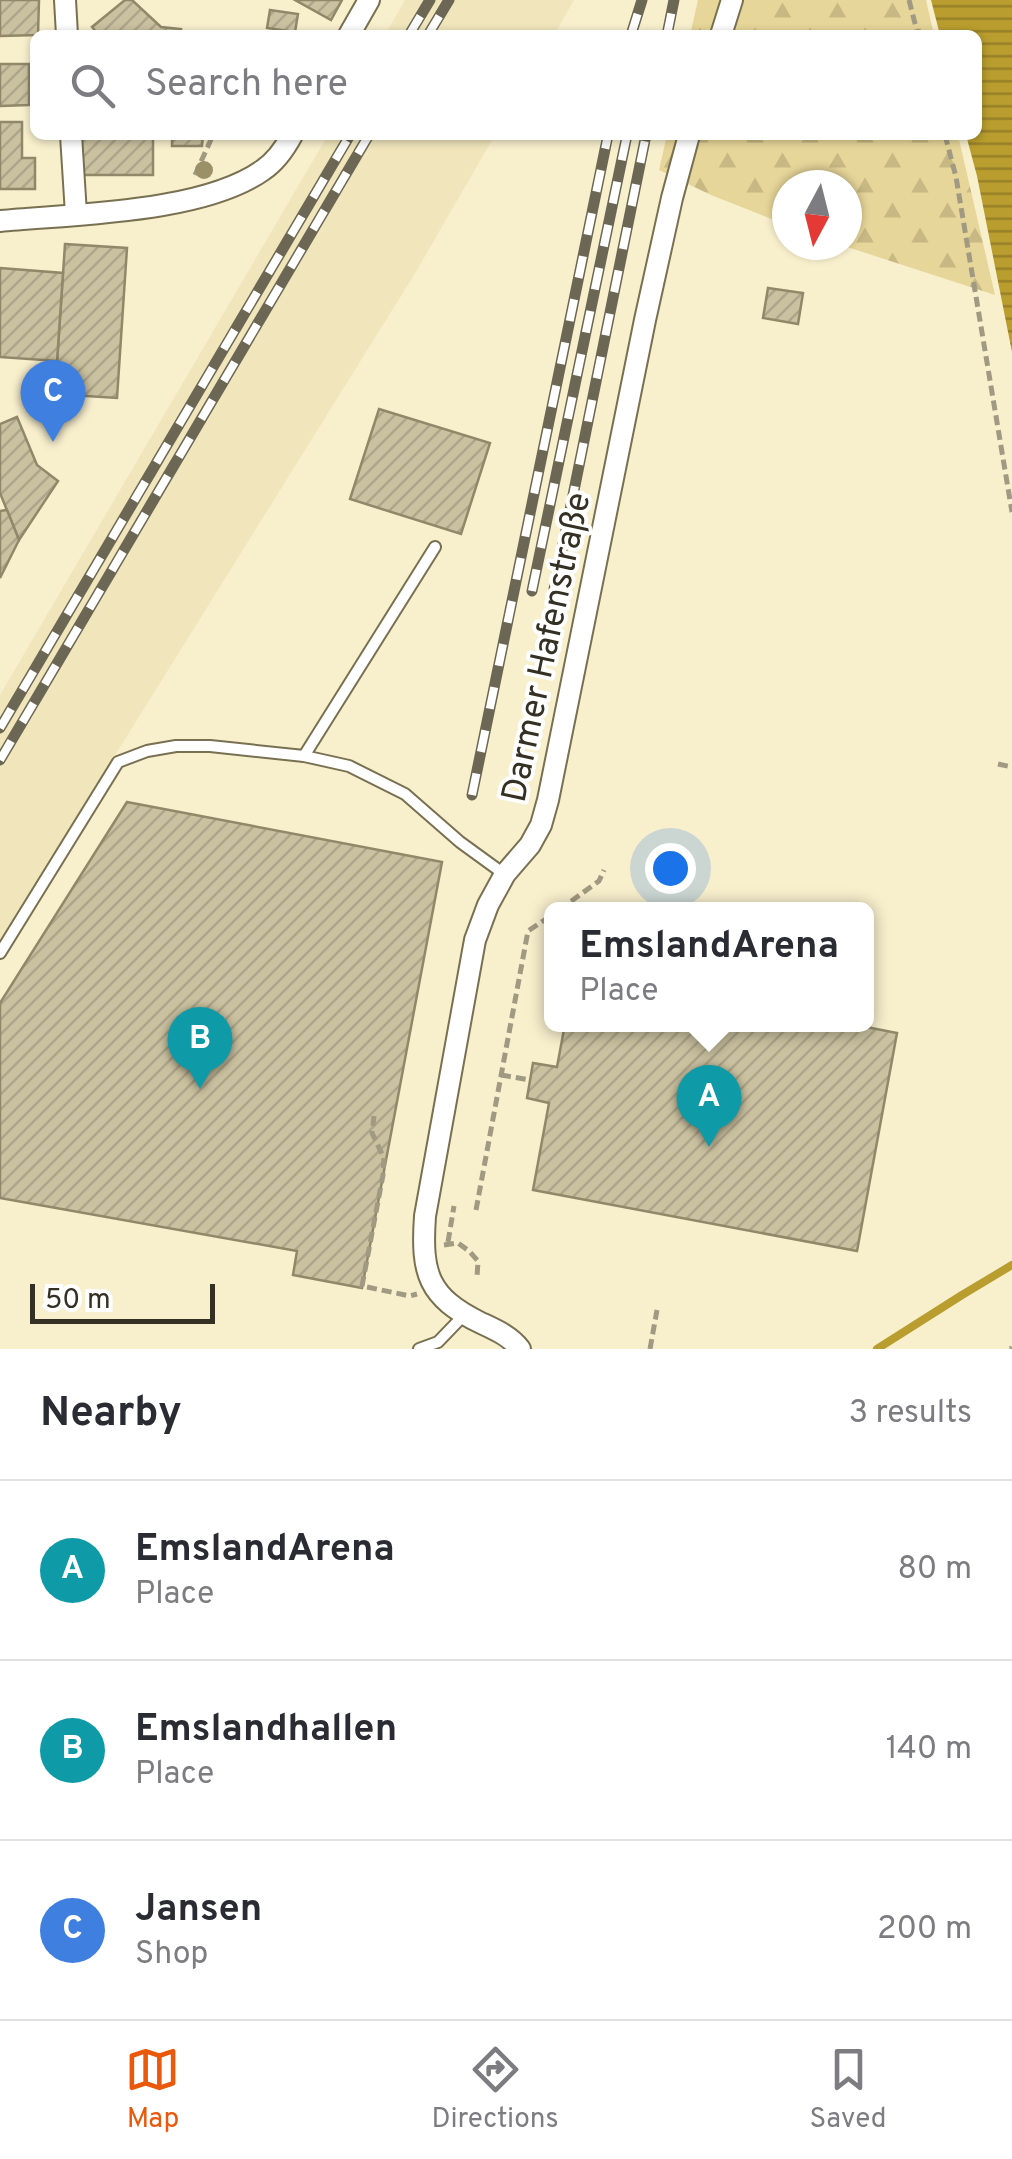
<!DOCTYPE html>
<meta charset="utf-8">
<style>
body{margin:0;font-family:Overpass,sans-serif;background:#f2f2f3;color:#2b2b33}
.compass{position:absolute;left:772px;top:170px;width:90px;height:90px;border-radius:50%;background:#fff;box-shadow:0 2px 8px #0004;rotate:187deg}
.scale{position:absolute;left:30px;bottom:25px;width:185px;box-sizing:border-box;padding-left:10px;border:5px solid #343023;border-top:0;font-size:28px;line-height:35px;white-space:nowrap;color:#343023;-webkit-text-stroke:8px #fff;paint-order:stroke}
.you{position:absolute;left:670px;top:868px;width:35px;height:35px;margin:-25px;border:8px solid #fff;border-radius:50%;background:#1a73e8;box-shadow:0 0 0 15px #1a73e833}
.badge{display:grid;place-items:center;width:65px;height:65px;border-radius:50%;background:#ea580c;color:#fff;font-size:32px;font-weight:700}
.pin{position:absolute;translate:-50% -82px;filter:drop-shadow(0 2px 5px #0008)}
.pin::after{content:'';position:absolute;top:52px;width:35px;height:30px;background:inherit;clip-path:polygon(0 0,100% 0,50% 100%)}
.popup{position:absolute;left:544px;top:902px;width:330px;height:130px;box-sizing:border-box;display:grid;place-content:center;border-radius:15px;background:#fff;filter:drop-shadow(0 2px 8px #0005);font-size:32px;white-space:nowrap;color:#7c7c81}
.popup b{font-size:38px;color:#2b2b33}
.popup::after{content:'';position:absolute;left:50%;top:100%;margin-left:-20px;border:20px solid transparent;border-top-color:#fff}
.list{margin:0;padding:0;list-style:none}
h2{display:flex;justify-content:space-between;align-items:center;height:130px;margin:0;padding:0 40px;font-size:42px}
h2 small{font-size:32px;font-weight:400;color:#7c7c81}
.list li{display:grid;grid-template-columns:65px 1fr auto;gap:30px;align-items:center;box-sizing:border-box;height:180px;padding:0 40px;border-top:2px solid #e1e1e2}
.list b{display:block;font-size:38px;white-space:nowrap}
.list p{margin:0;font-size:32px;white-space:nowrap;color:#7c7c81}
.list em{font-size:32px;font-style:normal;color:#7c7c81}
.icon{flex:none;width:55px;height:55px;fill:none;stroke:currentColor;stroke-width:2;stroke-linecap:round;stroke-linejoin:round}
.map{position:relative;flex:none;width:1012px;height:1349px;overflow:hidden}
.search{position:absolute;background:#fff;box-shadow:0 2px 8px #0004;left:30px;right:30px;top:30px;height:110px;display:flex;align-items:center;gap:25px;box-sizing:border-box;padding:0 35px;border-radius:15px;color:#7c7c81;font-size:38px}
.sheet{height:670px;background:#fff}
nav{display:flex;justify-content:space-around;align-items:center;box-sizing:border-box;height:140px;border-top:2px solid #e1e1e2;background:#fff;font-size:28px;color:#7c7c81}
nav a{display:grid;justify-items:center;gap:5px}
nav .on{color:#ea580c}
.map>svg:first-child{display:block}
.built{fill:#f0e5bb}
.forest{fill:url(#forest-firs)}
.water{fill:url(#water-rules)}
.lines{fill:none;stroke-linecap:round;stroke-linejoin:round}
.stream{stroke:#b99d2e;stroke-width:8}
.building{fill:url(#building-hatch);stroke:#908869;stroke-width:2.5}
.service-casing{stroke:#797052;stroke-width:14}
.minor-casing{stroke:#797052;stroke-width:24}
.path{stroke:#a19a82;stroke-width:5;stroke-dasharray:10 5;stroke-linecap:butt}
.service{stroke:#fff;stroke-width:10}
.minor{stroke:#fff;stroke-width:20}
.rail-casing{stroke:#6c6754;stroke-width:11}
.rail{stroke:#fff;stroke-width:8;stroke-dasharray:22;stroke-linecap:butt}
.tree{fill:#9b9169}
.labels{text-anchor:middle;stroke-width:8;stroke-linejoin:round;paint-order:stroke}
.street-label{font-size:35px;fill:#343023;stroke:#fff}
</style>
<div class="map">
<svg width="1012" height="1349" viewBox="0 0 1012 1349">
<defs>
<pattern id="forest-firs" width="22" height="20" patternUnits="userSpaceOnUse" patternTransform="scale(2.5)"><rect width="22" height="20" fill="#e7d699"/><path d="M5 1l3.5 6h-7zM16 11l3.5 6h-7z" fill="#c7b884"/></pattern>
<pattern id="water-rules" width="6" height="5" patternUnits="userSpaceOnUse" patternTransform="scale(2.5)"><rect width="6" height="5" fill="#b99d2e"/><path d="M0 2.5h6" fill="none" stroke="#978027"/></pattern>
<pattern id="building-hatch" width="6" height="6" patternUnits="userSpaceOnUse" patternTransform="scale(2.5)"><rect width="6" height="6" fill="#cac1a0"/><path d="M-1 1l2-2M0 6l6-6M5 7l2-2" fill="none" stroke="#aea68a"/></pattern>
</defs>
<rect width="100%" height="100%" fill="#f8efcd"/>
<g class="built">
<path d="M405,0H574L554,35H385Z"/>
<path d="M328,135H495L414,275L0,940V695Z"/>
</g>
<g class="forest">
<path d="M698,0H926L934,35H690Z"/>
<path d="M667,135H958L995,295L841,245H847V185H787V225L711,195L659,170Z"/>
</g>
<path class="water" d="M931,0H1012V352L977,176L966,135H977V35H940Z"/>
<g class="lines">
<path class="stream" d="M877,1349L962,1295L1012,1265"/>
</g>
<g class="building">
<path d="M0,0H39L38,35L0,36Z"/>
<path d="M125,0H132L161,27L181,29L180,35H99L92,27Z"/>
<path d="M295,0H342L331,20Z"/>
<path d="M270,10L298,14L295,32L267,28Z"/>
<path d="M0,64H29V105L0,106Z"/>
<path d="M0,122H22V158H35V189H0Z"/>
<rect x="82" y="135" width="71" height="40"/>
<path d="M172,135H203L202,146H172Z"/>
<path d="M65,244L127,248L117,398L55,394Z"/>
<path d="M0,268L63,273L57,361L0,357Z"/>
<path d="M768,288L803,293L798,324L763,318Z"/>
<path d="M379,409L490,443L461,534L350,499Z"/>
<path d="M17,417L37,465L58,481L19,540L0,493V424Z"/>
<path d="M7,510L19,540L0,578V511Z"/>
<path d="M127,802L442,862L362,1288L293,1275L297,1251L0,1198V1003Z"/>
<path d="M565,1024H851L897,1033L857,1251L533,1190L549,1103L527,1098L533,1063L557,1067Z"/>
</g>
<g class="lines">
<defs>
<g id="service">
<path d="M304,756L435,547"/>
<path d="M0,953L118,762L147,751L176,746H210L304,756L349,766L405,794L460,842L504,874"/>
<path d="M419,1349L438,1342L464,1315"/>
</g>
<g id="minor">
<path d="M65,0L67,35"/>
<path d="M349,35L369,0"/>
<path d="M721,35L732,0"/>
<path d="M71,135L76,214"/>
<path d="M0,221C74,214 203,213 263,170C275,162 285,148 292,135"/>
<path d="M520,1349C510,1336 496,1330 481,1323C428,1297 421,1274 425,1216L475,940L488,905L505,874L530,845L541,825L548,800L645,320L672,198L689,135"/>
</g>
</defs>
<use href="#service" class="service-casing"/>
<use href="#minor" class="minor-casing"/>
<g class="path">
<path d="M909,0L918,35"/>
<path d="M945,135L956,177L1012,512"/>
<path d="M195,175L213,135"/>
<path d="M998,764L1012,767"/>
<path d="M559,910L599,881L604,870"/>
<path d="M501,1075L530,1080"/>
<path d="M374,1116L372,1133L384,1158L383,1175L362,1286L410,1296L417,1294"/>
<path d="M476,1210L528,931L552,915"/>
<path d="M448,1242L454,1206"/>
<path d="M444,1245L458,1243L469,1251L478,1261L477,1277"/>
<path d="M650,1349L657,1310"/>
<path d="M1010,1349L1012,1348"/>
</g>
<use href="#service" class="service"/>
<use href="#minor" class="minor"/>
<defs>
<g id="rail">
<path d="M409,35L430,0"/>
<path d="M428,35L449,0"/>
<path d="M631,35L642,0"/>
<path d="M667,35L674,0"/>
<path d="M532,591L627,135"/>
<path d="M553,594L646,135"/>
<path d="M0,728L350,135"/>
<path d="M0,760L369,135"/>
<path d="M472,795L608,135"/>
</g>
</defs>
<use href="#rail" class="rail-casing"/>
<use href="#rail" class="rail"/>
</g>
<circle class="tree" cx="204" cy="170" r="9"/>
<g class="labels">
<g class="street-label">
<text transform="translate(545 647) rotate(-78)" y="12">Darmer Hafenstraße</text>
</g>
</g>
</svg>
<svg class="compass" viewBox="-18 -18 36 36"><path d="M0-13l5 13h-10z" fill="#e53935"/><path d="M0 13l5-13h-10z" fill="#7c7c81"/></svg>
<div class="scale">50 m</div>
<div class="you"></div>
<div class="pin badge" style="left:709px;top:1147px;background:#0f9aa8">A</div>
<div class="popup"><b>EmslandArena</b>Place</div>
<div class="pin badge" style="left:200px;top:1089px;background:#0f9aa8">B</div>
<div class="pin badge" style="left:53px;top:442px;background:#3f7fe0">C</div>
<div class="search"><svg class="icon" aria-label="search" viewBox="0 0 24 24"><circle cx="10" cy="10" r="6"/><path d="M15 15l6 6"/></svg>Search here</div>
</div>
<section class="sheet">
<h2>Nearby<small>3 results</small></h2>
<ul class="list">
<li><span class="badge" style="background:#0f9aa8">A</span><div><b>EmslandArena</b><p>Place</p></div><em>80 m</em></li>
<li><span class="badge" style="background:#0f9aa8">B</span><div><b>Emslandhallen</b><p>Place</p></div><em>140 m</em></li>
<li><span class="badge" style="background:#3f7fe0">C</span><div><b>Jansen</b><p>Shop</p></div><em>200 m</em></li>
</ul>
</section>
<nav>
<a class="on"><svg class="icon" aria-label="map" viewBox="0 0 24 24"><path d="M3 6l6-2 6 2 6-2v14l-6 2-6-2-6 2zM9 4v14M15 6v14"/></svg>Map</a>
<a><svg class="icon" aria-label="directions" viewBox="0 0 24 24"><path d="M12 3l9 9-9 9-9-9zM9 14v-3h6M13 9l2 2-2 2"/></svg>Directions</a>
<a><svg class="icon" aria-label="saved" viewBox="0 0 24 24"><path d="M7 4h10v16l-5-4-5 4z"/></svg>Saved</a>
</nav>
